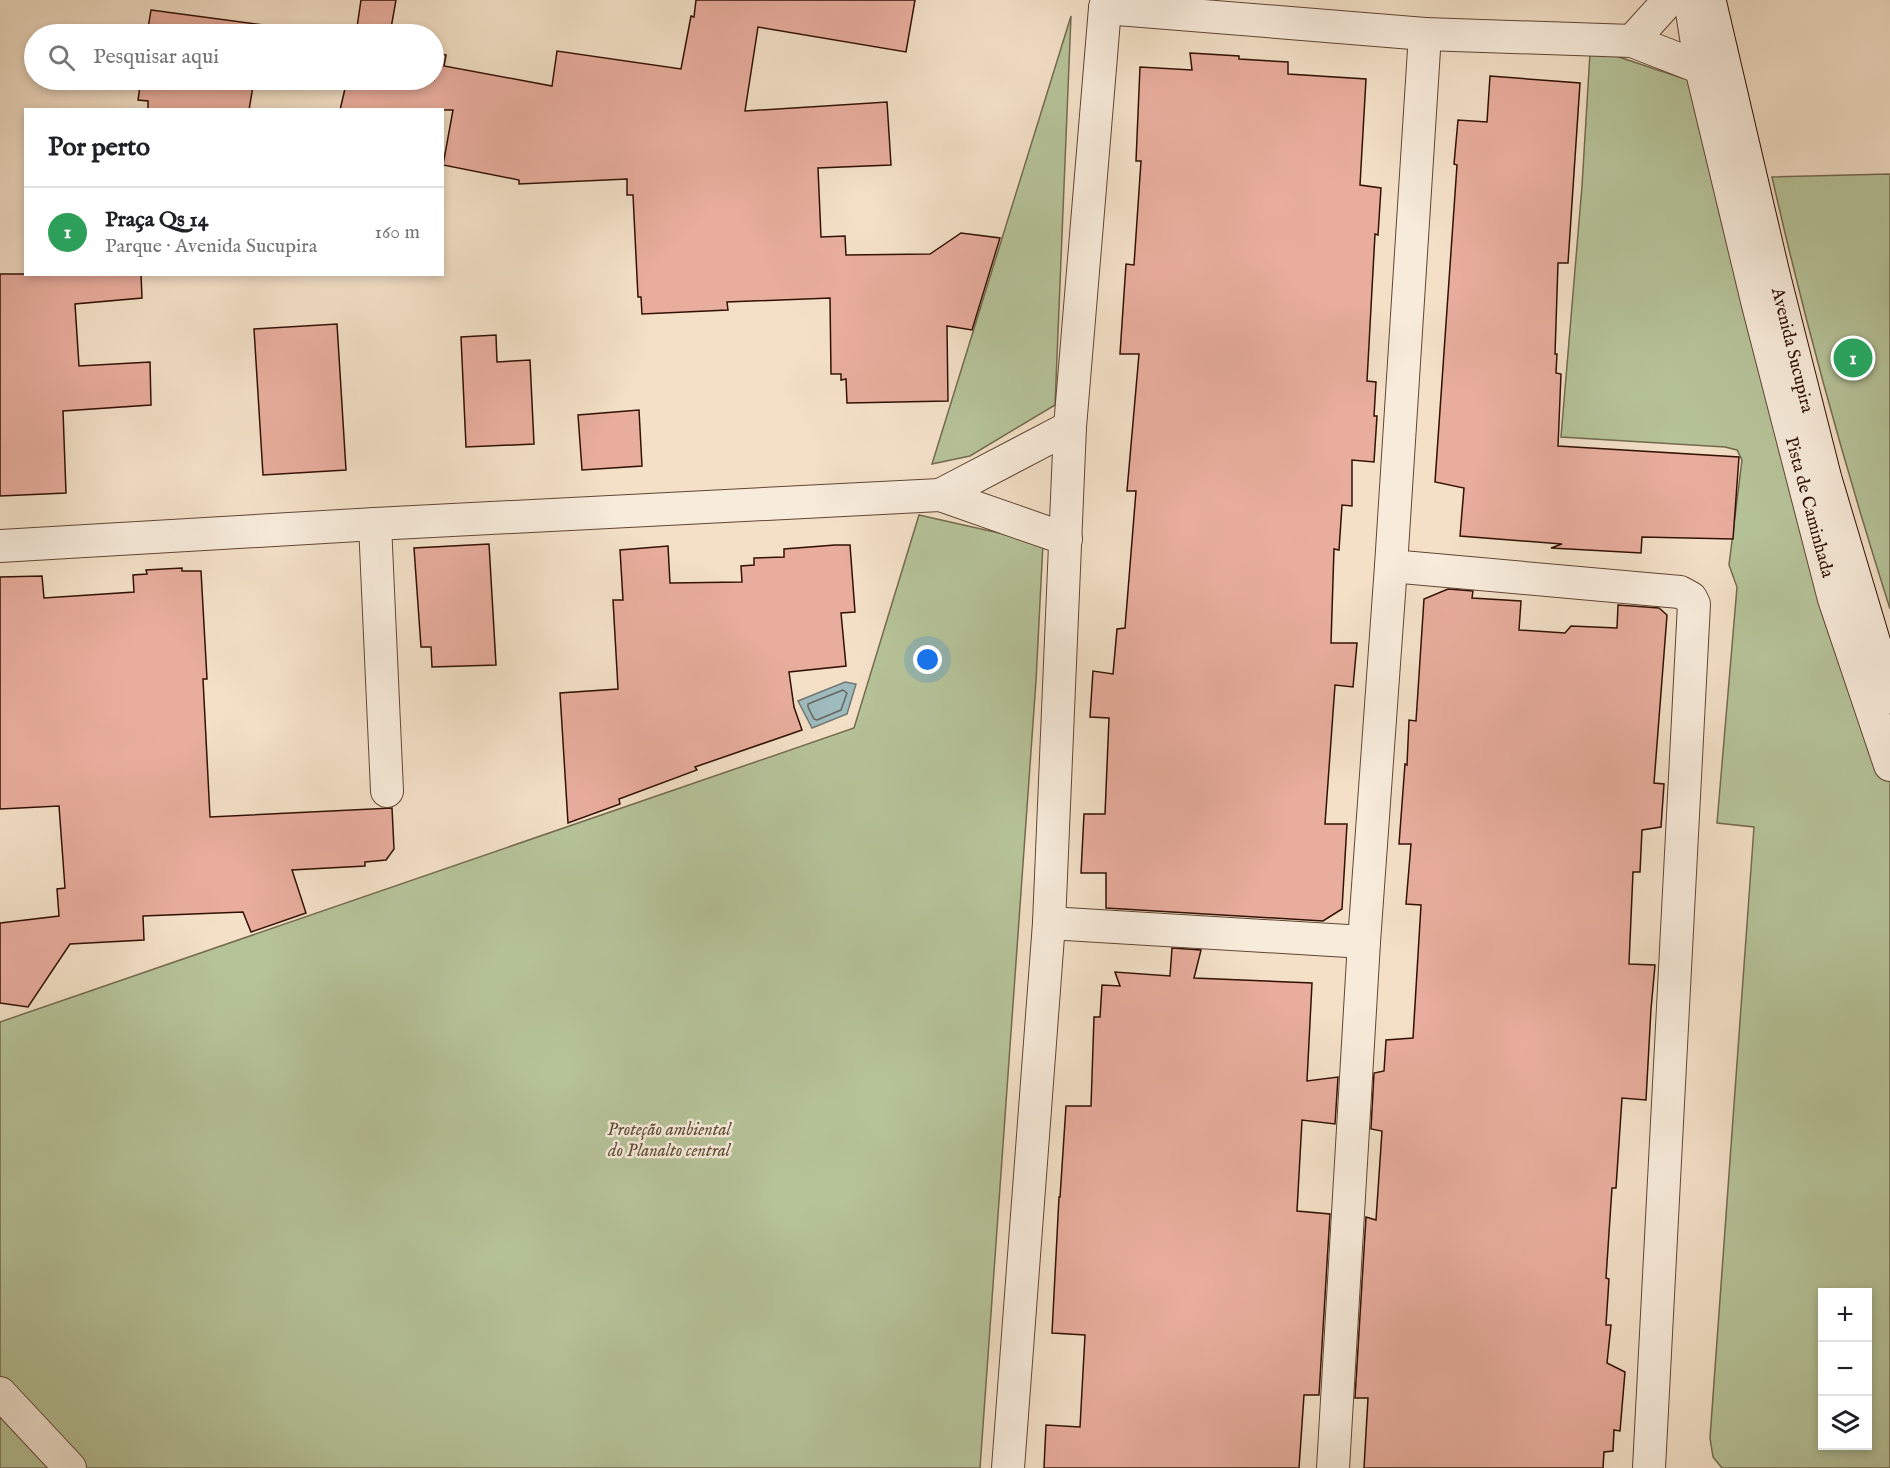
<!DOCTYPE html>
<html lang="pt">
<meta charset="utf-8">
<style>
body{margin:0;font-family:"IM FELL English",serif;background:#f6f6f6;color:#202124}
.controls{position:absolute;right:18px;bottom:18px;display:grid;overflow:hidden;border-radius:0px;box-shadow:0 3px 9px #0003}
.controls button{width:54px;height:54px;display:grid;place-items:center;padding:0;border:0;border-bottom:2px solid #e0e0e0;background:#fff;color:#202124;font:30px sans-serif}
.you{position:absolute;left:928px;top:660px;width:21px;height:21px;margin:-15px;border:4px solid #fff;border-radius:50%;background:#1a73e8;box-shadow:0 0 0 9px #1a73e833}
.badge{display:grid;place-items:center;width:39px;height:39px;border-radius:50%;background:#8f2418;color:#fff;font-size:20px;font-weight:700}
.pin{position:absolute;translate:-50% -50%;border:3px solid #fff;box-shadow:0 2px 6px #0006}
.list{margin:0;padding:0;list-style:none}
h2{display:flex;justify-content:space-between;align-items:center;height:78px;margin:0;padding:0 24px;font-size:26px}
h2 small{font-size:20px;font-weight:400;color:#757577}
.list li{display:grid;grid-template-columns:39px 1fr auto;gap:18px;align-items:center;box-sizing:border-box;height:90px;padding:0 24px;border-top:2px solid #e0e0e0}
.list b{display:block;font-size:22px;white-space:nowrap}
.list p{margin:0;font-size:20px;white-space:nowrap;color:#757577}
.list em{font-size:20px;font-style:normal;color:#757577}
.icon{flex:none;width:33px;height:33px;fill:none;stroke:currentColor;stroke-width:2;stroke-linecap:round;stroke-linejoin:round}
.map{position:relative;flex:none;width:1890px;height:1468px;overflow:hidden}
.search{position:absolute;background:#fff;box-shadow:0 3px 9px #0003;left:24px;top:24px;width:420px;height:66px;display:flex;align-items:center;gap:15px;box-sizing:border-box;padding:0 21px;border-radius:33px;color:#757577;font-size:22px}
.panel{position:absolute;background:#fff;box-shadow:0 3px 9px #0003;left:24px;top:108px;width:420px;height:168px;border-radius:0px}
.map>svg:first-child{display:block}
.green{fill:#b6c399;stroke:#746a4e;stroke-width:1.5;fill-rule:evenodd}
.water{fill:#9ebbbe;stroke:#737773;stroke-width:1.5}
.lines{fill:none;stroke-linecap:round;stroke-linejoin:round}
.shore{stroke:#686660;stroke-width:1.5}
.building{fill:#e8ad9d;stroke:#321103;stroke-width:1.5}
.street-casing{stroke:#624534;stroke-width:34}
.secondary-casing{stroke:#321103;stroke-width:35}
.street{stroke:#f7ebdb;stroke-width:32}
.secondary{stroke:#f7ebdb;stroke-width:33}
.labels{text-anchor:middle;stroke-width:5;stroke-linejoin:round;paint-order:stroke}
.street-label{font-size:18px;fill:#321103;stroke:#f7ebdb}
.park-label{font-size:18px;font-style:italic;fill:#604f38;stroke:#f7ebdb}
</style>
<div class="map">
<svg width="1890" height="1468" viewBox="0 0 1890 1468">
<rect width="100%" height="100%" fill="#f3e0c7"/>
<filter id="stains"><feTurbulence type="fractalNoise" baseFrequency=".00333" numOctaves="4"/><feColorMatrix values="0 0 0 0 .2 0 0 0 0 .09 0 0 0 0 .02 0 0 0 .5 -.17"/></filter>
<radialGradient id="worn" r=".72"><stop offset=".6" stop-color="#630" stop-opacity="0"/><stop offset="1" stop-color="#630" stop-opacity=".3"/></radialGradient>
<g class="green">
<path d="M1071,16L1055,405L970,456L932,464Z"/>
<path d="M1590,53L1616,56L1688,80L1890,740V1468H1722L1713,1457L1710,1438L1754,827L1717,823L1737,587L1729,565L1742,460L1737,450L1725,447L1561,437L1582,186ZM1822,1292H1868V1446H1822Z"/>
<path d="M1890,174V609C1845,467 1805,323 1772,177Z"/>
<path d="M919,515L1043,543L1036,681L980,1468H0V1022L854,728Z"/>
</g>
<path class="water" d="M845,682L856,684L847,714L812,728L798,701Z"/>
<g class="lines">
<path class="shore" d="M843,690L847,693L841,710L817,720L814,719L808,707V704Z"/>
</g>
<g class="building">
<path d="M361,0H396L390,34H356Z"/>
<path d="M696,0H915L906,52L758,27L745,111L887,102L891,165L818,168L821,237L845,236L846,255L930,254L961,233L1000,238L972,330L947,326L948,401L847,403L846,379L841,380V374H831L830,298L727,302L728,310L642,314L641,297H638L633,195H627V179L519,184V180L443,165L453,110H340L347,80H434V52L446,55L444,66L552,86L557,51L681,69L691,16L694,17Z"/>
<path d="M151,10L263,25L261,34H147Z"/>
<path d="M1190,53L1239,56V59L1288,62V74L1366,79L1360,185L1381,188L1378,235L1375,234L1367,381L1376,382L1374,416H1377L1374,462L1352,460V506L1342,505L1339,550L1334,549L1331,643H1357L1353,687L1335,685L1325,824H1347L1342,909L1323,921L1106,908V873H1081L1084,814H1105L1109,718L1090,717L1093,671L1113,674L1117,629L1125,628L1136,491H1127L1139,354H1120L1126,264L1134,265L1141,161H1136L1140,67L1192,70Z"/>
<path d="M1490,76L1580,83L1568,263H1558L1555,354H1557L1556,373L1561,374L1558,446L1739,457L1733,539L1642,537L1641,553L1551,548L1562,544L1460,536L1464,488L1435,482L1457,165L1454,164L1458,120L1487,122Z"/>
<path d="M141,80H254L249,110H148V101L138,100Z"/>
<path d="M0,274H141L142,298L75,304L79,366L150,362L151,405L63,411L66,493L0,496Z"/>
<path d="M337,324L346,470L263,475L254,329Z"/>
<path d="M496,335L497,362L530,360L534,444L466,447L461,337Z"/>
<path d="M639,410L642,466L582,470L578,415Z"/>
<path d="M489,544L496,665L432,667L431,647H421L414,548Z"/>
<path d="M835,545H850L855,612L841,613L846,666L789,672L794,707L802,730L695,767L697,770L619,799L620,804L568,823L560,693L618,689L613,600H623L620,550L668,546L670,583L742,582L741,566L754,565V558L784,557V549Z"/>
<path d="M182,568V571H201L207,679H203L210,817L392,808L394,849L386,860L365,862V866L292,870L306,913L251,932L243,912L143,916L144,940L70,944L28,1007L0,1003V923L59,916L57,889L65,888L59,806L0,809V577L42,576L44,598L134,592L133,575L147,574L146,570Z"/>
<path d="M1448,589L1473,591L1472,598L1521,601L1519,630L1565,633L1571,626L1617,628L1618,605L1659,608L1667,615L1654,783L1664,784L1661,827L1642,830L1640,872H1633L1629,964L1655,965L1651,1009L1646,1100L1622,1098L1616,1188H1612L1606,1278L1609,1279L1606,1325H1611L1607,1363L1625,1372L1620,1431L1614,1430L1613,1451L1604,1452L1603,1468H1364L1368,1398H1355L1366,1217L1376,1220L1382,1131L1371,1129L1374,1073L1384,1071L1386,1040L1413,1038L1421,905L1406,904L1411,844H1399L1405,764L1407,765L1409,720L1416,721L1424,599Z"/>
<path d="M1172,948L1201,950L1194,978L1312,983L1307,1081L1338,1077L1335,1124L1302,1120L1297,1211L1330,1214L1319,1395H1304L1299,1468H1044L1046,1425L1080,1427L1085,1335L1052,1333L1059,1197H1060L1066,1106H1091L1094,1017H1100L1102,985L1120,986L1115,972L1170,976Z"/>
</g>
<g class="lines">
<defs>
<g id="street">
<path d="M1690,0L1701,68L1758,305L1834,599L1890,765"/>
<path d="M1105,8L1425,34L1391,566L1680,592L1691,598L1694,604L1649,1468"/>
<path d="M1425,34L1632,41L1717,74"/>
<path d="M1632,41L1669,0"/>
<path d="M940,495L1070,427"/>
<path d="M375,524L387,791"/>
<path d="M0,546L375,524L940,495L1066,539"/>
<path d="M1049,923L1364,942"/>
<path d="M0,1393L70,1468"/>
<path d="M1008,1468L1049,923L1070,427L1105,8L1107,0"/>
<path d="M1333,1468L1364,942L1391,566"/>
</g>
<path id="secondary" d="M1709,0L1773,274L1825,479L1890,697"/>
</defs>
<use href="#street" class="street-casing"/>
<use href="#secondary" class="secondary-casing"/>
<use href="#street" class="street"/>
<use href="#secondary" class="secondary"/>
</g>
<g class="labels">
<g class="street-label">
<text transform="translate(1793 350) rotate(76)" y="6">Avenida Sucupira</text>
<text transform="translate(1810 507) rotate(75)" y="6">Pista de Caminhada</text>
</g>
<g class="park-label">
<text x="669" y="1135">Proteção ambiental<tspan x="669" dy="21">do Planalto central</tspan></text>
</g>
</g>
<rect width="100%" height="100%" filter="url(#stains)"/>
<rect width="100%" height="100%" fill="url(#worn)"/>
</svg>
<div class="controls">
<button>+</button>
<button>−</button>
<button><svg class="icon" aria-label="layers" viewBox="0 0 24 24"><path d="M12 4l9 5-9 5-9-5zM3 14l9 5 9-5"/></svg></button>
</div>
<div class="you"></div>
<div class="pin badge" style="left:1853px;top:358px;background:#2e9e5b">1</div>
<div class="search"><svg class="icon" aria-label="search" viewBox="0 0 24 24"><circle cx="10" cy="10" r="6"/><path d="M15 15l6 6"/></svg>Pesquisar aqui</div>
<section class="panel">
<h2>Por perto<small></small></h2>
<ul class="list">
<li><span class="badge" style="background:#2e9e5b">1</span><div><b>Praça Qs 14</b><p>Parque · Avenida Sucupira</p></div><em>160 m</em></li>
</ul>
</section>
</div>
